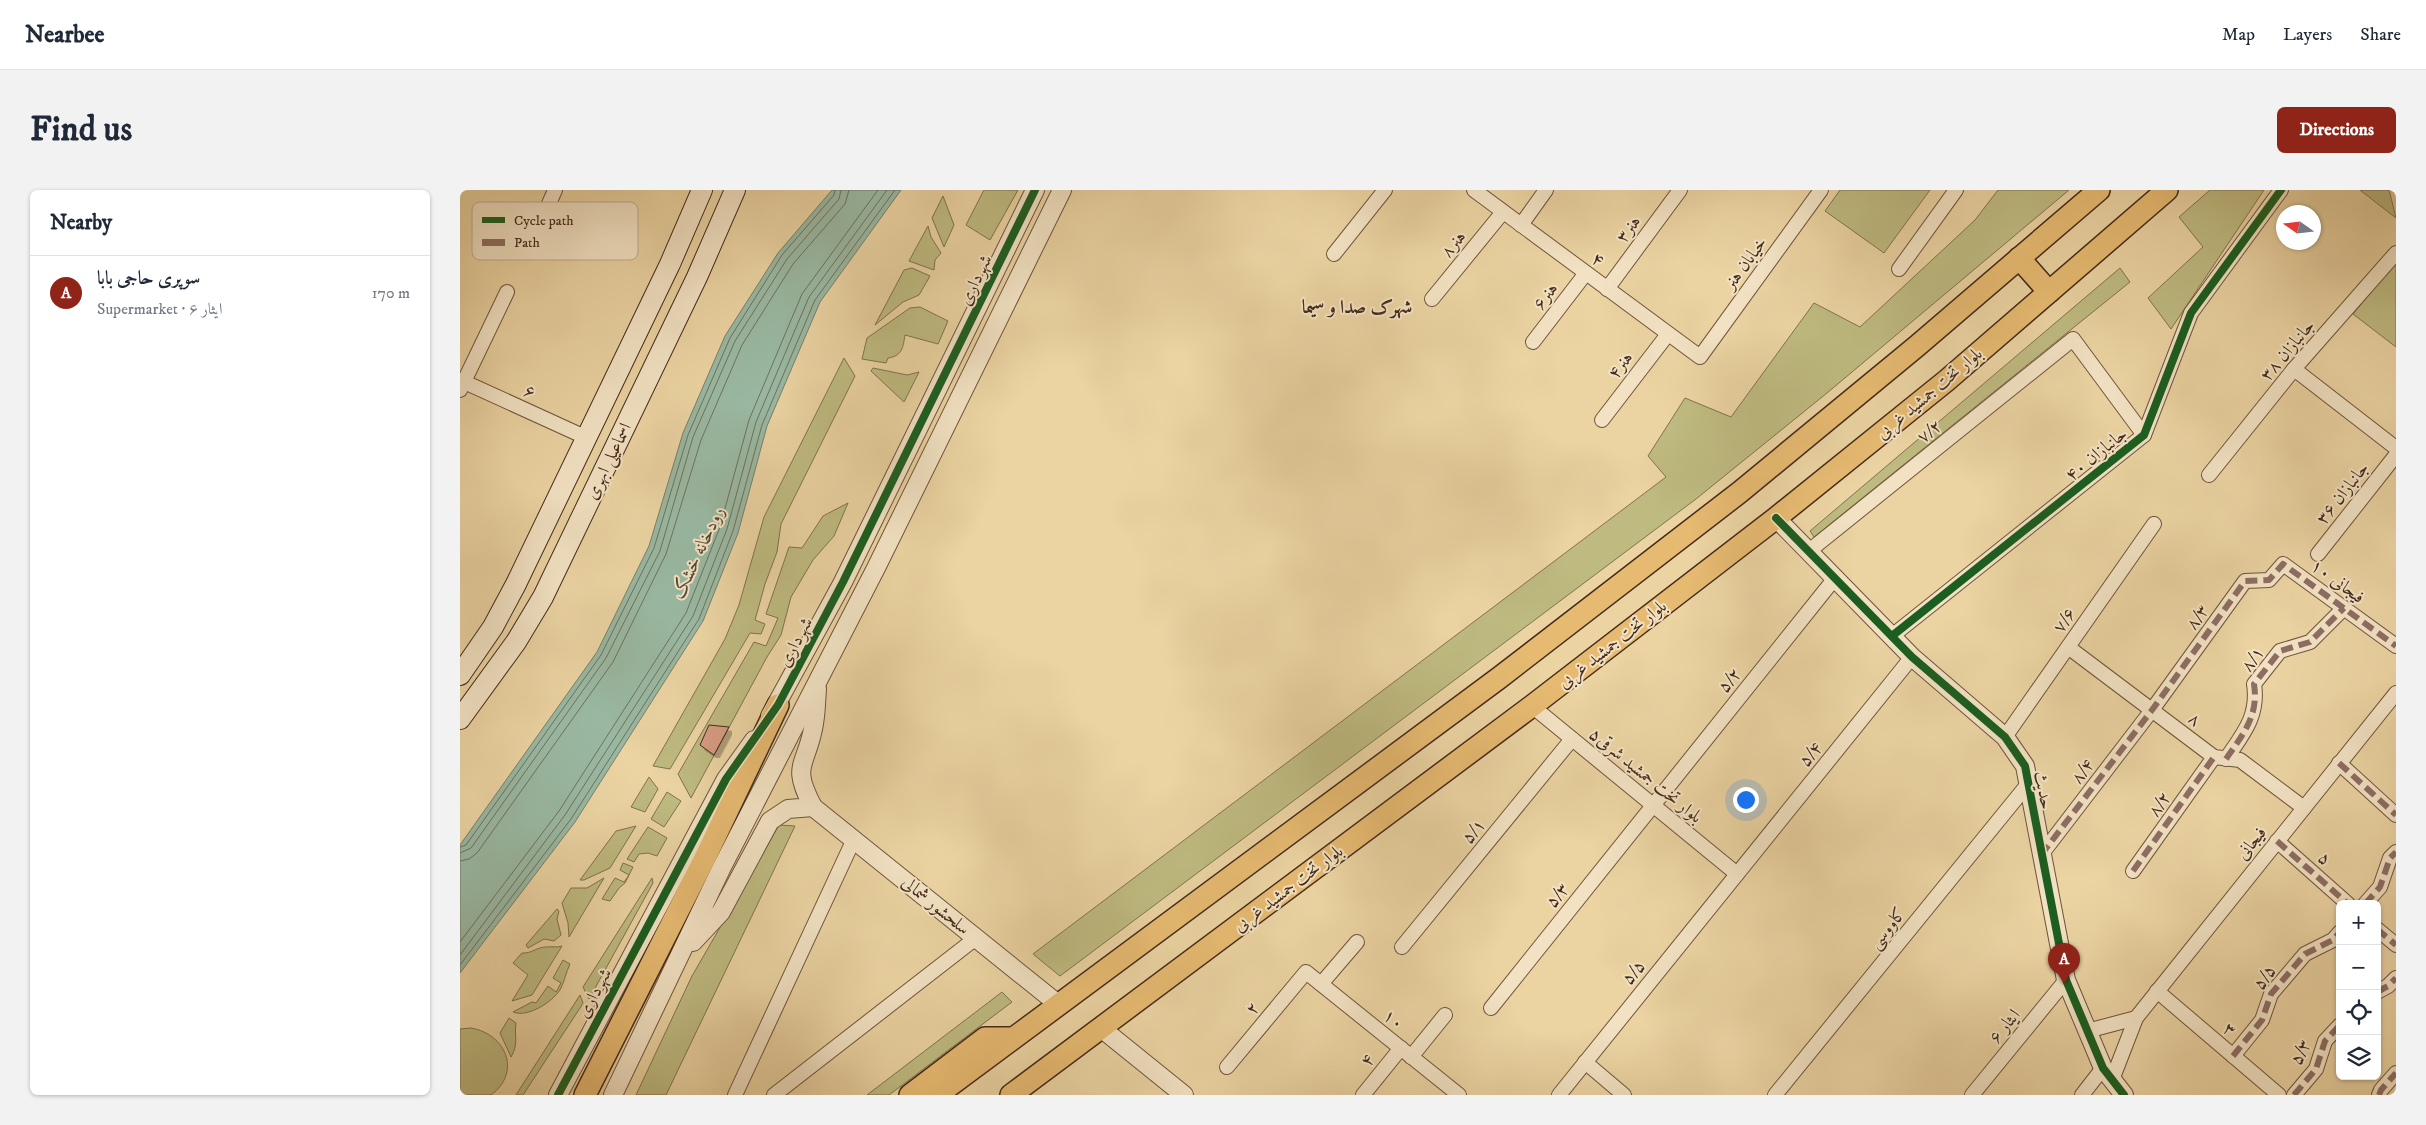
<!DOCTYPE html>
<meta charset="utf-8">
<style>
body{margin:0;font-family:"IM FELL DW Pica",Amiri,serif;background:#f2f2f3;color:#1f2937}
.controls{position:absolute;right:15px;bottom:15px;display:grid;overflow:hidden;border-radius:8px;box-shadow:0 1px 4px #0004}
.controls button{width:45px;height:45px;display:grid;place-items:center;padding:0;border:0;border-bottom:1px solid #e0e1e3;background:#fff;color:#1f2937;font:25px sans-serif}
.compass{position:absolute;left:1816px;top:15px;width:45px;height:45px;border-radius:50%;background:#fff;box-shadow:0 1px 4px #0004;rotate:284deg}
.you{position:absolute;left:1285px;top:609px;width:18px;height:18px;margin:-12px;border:4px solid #fff;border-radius:50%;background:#1a73e8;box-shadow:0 0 0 8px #1a73e833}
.badge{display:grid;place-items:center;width:32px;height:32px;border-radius:50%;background:#8f2418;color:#fff;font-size:16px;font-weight:700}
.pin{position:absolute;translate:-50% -41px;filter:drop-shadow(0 1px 2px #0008)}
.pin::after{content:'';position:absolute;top:26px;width:18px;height:15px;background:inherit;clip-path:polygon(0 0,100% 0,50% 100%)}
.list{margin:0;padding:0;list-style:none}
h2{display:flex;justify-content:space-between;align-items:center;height:65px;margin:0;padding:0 20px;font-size:21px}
h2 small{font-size:16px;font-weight:400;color:#747a83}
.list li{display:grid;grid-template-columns:32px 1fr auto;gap:15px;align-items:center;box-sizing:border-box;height:75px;padding:0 20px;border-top:1px solid #e0e1e3}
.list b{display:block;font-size:19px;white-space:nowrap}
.list p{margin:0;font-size:16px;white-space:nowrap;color:#747a83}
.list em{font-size:16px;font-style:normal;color:#747a83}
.icon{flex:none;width:28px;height:28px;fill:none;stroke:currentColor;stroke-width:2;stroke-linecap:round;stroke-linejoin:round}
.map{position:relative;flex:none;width:1936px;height:905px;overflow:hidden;border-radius:8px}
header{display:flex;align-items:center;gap:30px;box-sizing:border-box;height:70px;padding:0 25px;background:#fff;border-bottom:1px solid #e0e1e3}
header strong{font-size:24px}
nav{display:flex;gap:28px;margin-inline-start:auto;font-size:18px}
.intro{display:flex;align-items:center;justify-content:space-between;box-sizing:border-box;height:120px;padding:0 30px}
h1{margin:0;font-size:35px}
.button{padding:12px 22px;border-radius:8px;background:#8f2418;color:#fff;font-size:18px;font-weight:700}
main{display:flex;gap:30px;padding:0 30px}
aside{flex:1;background:#fff;border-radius:8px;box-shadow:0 1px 4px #0004}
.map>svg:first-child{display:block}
.green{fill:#beba80;stroke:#81724e}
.water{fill:#99b8a2;stroke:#777f6c}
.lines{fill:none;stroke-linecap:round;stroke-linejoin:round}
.shore{stroke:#6e715e;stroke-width:1}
.building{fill:#d69b83;stroke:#442a1b;filter:url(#shadow)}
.minor-casing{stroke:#6e543d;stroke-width:16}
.tertiary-casing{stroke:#6e543d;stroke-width:20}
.secondary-casing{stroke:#442a1b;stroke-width:22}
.primary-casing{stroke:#442a1b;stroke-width:24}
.minor{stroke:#f2e2c3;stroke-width:14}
.tertiary{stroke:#f2e2c3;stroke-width:18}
.secondary{stroke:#f2e2c3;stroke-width:20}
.primary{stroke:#e6ba71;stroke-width:21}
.quiet{stroke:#8d6e63;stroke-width:6;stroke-dasharray:12 6;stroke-linecap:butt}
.cycleway-casing{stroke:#f2e2c3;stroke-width:11}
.cycleway{stroke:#1b5e20;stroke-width:8}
.labels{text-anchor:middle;stroke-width:4;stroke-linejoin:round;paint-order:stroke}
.street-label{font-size:18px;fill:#442a1b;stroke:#f2e2c3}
.neighbourhood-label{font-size:19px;font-weight:bold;fill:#442a1b;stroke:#f2e2c3}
.water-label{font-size:19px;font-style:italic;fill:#554636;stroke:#f2e2c3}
.key{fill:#f2e2c3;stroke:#beab91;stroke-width:1}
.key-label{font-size:14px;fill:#442a1b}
</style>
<header>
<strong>Nearbee</strong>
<nav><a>Map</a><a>Layers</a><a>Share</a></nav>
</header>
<div class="intro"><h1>Find us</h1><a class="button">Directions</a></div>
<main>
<aside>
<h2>Nearby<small></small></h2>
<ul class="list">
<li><span class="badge">A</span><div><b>سوپری حاجی بابا</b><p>Supermarket · ایثار ۶</p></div><em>170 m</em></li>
</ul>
</aside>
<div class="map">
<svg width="1936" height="905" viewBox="0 0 1936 905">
<defs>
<filter id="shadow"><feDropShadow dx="4.5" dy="4.5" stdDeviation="0" flood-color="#0004"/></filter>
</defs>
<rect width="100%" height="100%" fill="#ebd3a2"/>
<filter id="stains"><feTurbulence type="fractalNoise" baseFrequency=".004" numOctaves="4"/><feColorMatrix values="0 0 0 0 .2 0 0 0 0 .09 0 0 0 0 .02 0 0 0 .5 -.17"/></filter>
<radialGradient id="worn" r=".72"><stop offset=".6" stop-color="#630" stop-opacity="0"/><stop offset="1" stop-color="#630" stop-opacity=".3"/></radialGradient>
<g class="green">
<path d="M524,0H558L530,50L506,35Z"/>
<path d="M1380,0H1470L1424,63L1365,21Z"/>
<path d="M1538,0H1609L1367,203L1236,309L600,786L573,764L1206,287L1188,266L1225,208L1271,227L1354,113L1400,137L1515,30Z"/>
<path d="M1750,0H1804L1711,139L1688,108L1743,57L1719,27Z"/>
<path d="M1900,0H1929L1936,28Z"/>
<path d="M483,6L494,35L484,57L472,28Z"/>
<path d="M468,36L471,47L481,63L475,70L474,80L449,71Z"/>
<path d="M1936,72V157L1893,124Z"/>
<path d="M452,78L470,86L459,105L443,112L415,135L444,80Z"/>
<path d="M1660,78L1670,92L1354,347L1350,341Z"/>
<path d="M460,117L488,131L478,154L445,145C443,158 442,166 428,168L426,173L402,169L407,148L450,118Z"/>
<path d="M384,168L395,186L321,334L317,362L305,394L295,430L305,434L301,444L290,443L210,579L193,576L265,449L279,415L304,327Z"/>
<path d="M413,178L447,185L459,182L444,212L411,181Z"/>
<path d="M388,313L374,346L353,370L331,407L321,445L307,467L231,608L218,584L294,452L306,456L318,428L306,424L329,357L342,358L363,326Z"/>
<path d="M189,587L198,599L185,622L171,617Z"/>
<path d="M207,602L221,611L204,637L191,629Z"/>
<path d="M319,635L335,636L206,905H176L232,786Z"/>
<path d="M176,636L150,678L124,690H120L156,641Z"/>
<path d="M188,637L207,648L197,666L188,663L179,664L174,672L167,669Z"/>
<path d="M163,673L173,677L165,693L159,698L150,711L142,709L155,688L164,692L169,685L160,680Z"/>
<path d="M144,688L109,747L108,733L102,713L111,698H127Z"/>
<path d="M192,688L193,693L129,809L123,797Z"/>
<path d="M97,719L99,721L97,729L101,745L94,751L84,749L68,758L66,755Z"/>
<path d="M102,756L72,805L52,811L68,785L53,773L62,763C71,764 77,757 86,757C92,756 96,758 102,756Z"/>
<path d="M103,770L110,774C106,782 104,793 100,800C92,812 68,828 53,822L72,812L76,813L88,796L96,802L101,793L93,788Z"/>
<path d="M542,802L552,812L429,905H407Z"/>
<path d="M120,805L123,813L120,818L63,905H56Z"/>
<path d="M49,828L56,833C54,846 59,854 51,867L40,843Z"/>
<path d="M11,838C46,844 62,882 31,905H0V839Z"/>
</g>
<path class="water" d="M372,0H441L360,112L307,236L278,343L243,431L115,632L0,783V655L137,462L189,356L223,243L265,146L318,63Z"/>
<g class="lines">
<g class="shore">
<path d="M0,657L6,655L141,465L194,358L228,245L270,148L322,65L374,5L375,0"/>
<path d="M0,663L11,658L146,468L200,361L233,247L275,151L327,69L379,9L381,0"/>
<path d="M0,671L9,669L17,663L153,472L206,364L241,250L282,155L333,74L385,14L389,0"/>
<path d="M0,752L99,621L226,423L260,337L289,230L342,104L418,0"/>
<path d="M0,765L105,625L233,426L267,339L296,232L349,107L427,0"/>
<path d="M0,775L111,629L239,429L273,341L302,235L355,110L435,0"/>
</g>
</g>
<path class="building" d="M249,535L269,537L254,565L240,555Z"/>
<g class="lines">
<defs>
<g id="minor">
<path d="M1014,0L1240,167L1361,0"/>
<path d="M1061,35L1086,0"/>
<path d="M70,57L95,0"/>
<path d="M874,64L925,0"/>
<path d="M1439,79L1496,0"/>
<path d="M1147,99L1220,0"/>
<path d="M972,109L1043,22"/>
<path d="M1073,152L1126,83"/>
<path d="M1834,179L1936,258"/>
<path d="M0,190L125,247"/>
<path d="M0,200L47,102"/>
<path d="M1142,230L1208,144"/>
<path d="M1749,285L1834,179L1936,63"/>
<path d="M1349,361L1613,149L1684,245"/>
<path d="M1858,364L1936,265"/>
<path d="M1432,446L1684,245L1731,123L1821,0"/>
<path d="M1608,457L1754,567L1780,570L1844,618"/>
<path d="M1072,516L1277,684"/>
<path d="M1545,547L1694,334"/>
<path d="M1766,569C1783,544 1799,526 1794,494L1820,461L1850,452L1884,418"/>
<path d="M1879,573L1936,625"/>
<path d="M1817,651L1888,714"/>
<path d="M1581,665L1692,520L1785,391L1809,390L1823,374L1936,456"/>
<path d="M1673,681L1754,567"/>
<path d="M1905,714L1920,697L1930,668L1936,662"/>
<path d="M1917,739L1936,755"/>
<path d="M942,757L1112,549"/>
<path d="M861,794L897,752"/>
<path d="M1697,801L1819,905"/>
<path d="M1917,802L1928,796L1936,788"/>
<path d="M1031,818L1375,388"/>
<path d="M1627,841L1676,828"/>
<path d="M1773,866L1802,830L1811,804L1845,764L1873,750L1880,742"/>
<path d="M951,867L985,825"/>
<path d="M1125,872L1164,905"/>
<path d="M767,877L846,782L999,905"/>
<path d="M1652,890L1676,828L1936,503"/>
<path d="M275,905L394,649"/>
<path d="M314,905L516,748"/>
<path d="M903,905L941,858"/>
<path d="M1099,905L1452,467"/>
<path d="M1315,905L1568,594"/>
<path d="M1512,905L1606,790"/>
<path d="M1622,905L1643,878"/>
<path d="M1834,905L1856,879L1865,851L1880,835"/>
<path d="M1919,905L1921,900L1936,883"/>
</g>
<g id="tertiary">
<path d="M1316,328L1452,467L1545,547L1565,576L1606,790L1643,878L1664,905"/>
<path d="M310,526L383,392L575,0"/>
<path d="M353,617L598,814"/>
<path d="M233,752L261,722L310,631L328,619L353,617C331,575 345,578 353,539C356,526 356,512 357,499"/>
<path d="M641,838L724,905"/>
<path d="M98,905L266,589L294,550"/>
<path d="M153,905L261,679L416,378L602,0"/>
</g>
<g id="secondary">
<path d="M0,485L33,437L56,394L210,74L242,0"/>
<path d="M0,529L56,452L83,407L237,87L275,0"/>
</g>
<g id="primary">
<path d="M1559,68L1589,102"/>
<path d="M125,905L245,668L318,515"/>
<path d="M450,905L525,848H552"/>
<path d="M477,905L1039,488L1280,302L1457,156L1639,0"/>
<path d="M551,905L1072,516L1316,328L1486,191L1707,0"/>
</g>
</defs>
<use href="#minor" class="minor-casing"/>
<use href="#tertiary" class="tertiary-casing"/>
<use href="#secondary" class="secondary-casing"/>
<use href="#primary" class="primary-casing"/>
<use href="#minor" class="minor"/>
<use href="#tertiary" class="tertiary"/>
<use href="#secondary" class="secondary"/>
<use href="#primary" class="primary"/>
<g class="quiet">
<path d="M1766,569C1783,544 1799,526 1794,494L1820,461L1850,452L1884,418"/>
<path d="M1879,573L1936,625"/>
<path d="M1817,651L1888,714"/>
<path d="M1581,665L1692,520L1785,391L1809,390L1823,374L1936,456"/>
<path d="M1673,681L1754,567"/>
<path d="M1905,714L1920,697L1930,668L1936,662"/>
<path d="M1917,739L1936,755"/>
<path d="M1917,802L1928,796L1936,788"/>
<path d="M1773,866L1802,830L1811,804L1845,764L1873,750L1880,742"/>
<path d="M1834,905L1856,879L1865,851L1880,835"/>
<path d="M1919,905L1921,900L1936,883"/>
</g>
<defs>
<g id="cycleway">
<path d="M1316,328L1452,467L1545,547L1565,576L1606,790L1643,878L1664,905"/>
<path d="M1432,446L1684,245L1731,123L1821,0"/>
<path d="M98,905L266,589L318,515L383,392L575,0"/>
</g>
</defs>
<use href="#cycleway" class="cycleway-casing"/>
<use href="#cycleway" class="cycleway"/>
</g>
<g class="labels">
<g class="street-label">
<text transform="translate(1168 39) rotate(-54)" y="6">هنر۳</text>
<text transform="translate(993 54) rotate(-51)" y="6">هنر۸</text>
<text transform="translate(1138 69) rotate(37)" y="6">۴</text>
<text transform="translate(1285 73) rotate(-54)" y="6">خیابان هنر</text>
<text transform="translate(515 90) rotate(-64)" y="6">شهرداری</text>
<text transform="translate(1085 106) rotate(-52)" y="6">هنر۶</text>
<text transform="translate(1827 160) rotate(-50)" y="6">۳۸ جانبازان</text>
<text transform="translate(1160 175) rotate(-52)" y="6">هنر۴</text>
<text transform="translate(70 201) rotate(24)" y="6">۶</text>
<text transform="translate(1469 203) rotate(-40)" y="6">بلوار تخت جمشید غربی</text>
<text transform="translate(1469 241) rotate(-39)" y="6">۷/۲</text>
<text transform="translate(1636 264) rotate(-39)" y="6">۴۰ جانبازان</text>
<text transform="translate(148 271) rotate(-64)" y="6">اسماعیلی ابهری</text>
<text transform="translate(1882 303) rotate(-52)" y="6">۳۶ جانبازان</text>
<text transform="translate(1878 391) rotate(36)" y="6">فیجانی ۱۰</text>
<text transform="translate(1737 427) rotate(-54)" y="6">۸/۳</text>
<text transform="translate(1604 430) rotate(-55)" y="6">۷/۶</text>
<text transform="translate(335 452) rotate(-62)" y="6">شهرداری</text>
<text transform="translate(1152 454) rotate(-38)" y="6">بلوار تخت جمشید غربی</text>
<text transform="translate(1792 469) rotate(-54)" y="6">۸/۱</text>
<text transform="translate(1269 490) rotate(-51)" y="6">۵/۲</text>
<text transform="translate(1735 529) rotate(37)" y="6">۸</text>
<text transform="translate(1350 564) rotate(-51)" y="6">۵/۴</text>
<text transform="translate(1622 581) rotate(-53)" y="6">۸/۴</text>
<text transform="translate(1186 585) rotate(39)" y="6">بلوار تخت جمشید شرقی۵</text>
<text transform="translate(1584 600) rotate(79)" y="6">حدیث</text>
<text transform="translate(1699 614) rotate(-55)" y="6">۸/۲</text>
<text transform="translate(1013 641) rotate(-51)" y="6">۵/۱</text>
<text transform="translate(1791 653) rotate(-51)" y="6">فیجانی</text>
<text transform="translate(1865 668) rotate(41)" y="6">۵</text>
<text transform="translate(828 698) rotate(-37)" y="6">بلوار تخت جمشید غربی</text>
<text transform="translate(1097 705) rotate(-51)" y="6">۵/۳</text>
<text transform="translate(476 715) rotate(39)" y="6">سلحشور شمالی</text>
<text transform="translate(1427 738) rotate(-51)" y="6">کاووسی</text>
<text transform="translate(1173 782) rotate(-51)" y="6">۵/۵</text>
<text transform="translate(1804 787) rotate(-55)" y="6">۵/۵</text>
<text transform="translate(134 803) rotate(-62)" y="6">شهرداری</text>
<text transform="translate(792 818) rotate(-50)" y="6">۲</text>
<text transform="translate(934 829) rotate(39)" y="6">۱۰</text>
<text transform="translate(1544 836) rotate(-51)" y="6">ایثار ۶</text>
<text transform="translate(1770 839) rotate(41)" y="6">۳</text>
<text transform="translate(1840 862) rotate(-64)" y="6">۵/۳</text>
<text transform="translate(907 870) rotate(-51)" y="6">۴</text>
</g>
<g class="neighbourhood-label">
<text x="897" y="123">شهرک صدا و سیما</text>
</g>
<g class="water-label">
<text transform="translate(237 362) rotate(-65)" y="7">رودخانه خشک</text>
</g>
</g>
<rect x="12" y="12" width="166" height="58" rx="8" class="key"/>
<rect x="22" y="27" width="23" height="6" fill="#1b5e20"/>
<rect x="22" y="49" width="23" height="7" fill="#8d6e63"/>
<g class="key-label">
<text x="54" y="35">Cycle path</text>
<text x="54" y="57">Path</text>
</g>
<rect width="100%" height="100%" filter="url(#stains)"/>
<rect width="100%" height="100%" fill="url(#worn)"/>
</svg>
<div class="controls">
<button>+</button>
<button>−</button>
<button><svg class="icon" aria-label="locate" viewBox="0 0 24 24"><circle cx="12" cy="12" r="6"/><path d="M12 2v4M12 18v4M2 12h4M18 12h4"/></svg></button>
<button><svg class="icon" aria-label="layers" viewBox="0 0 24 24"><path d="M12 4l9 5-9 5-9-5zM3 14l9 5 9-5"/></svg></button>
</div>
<svg class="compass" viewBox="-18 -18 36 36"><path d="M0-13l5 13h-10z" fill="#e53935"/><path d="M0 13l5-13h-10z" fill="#747a83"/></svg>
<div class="you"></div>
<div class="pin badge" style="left:1604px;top:794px">A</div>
</div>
</main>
